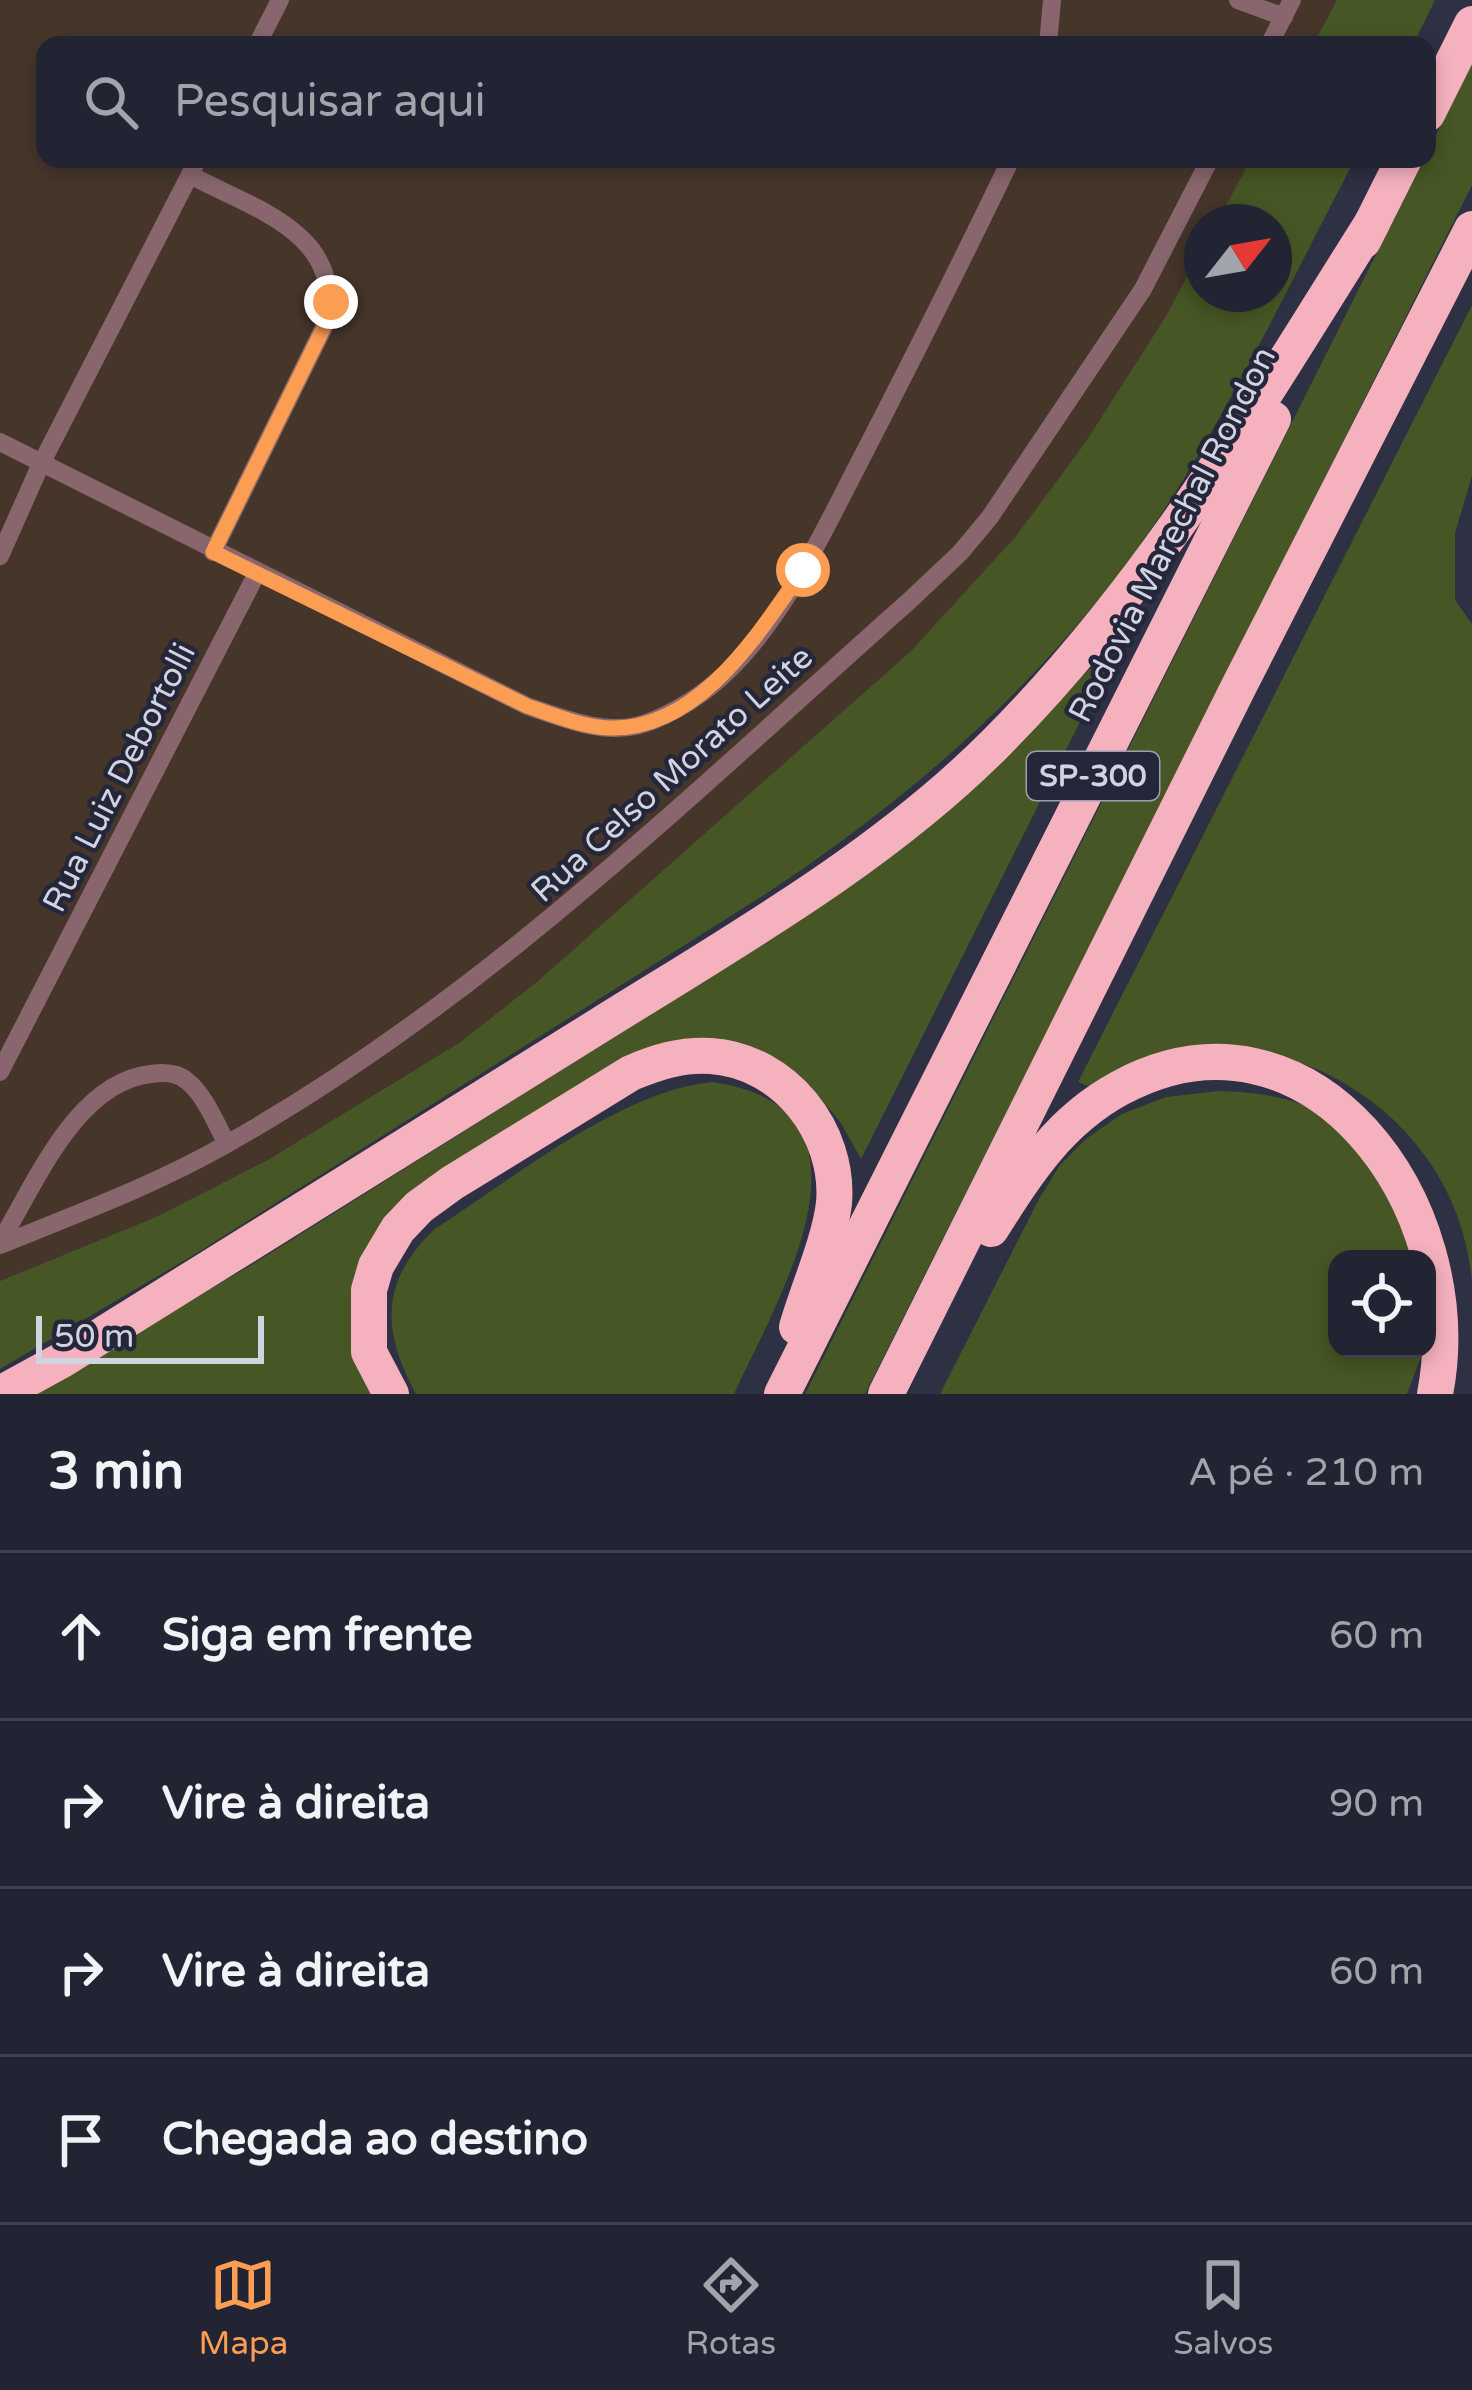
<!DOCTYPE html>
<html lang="pt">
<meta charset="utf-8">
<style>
body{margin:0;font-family:"Varela Round",sans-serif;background:#2a2c3b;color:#f1f3f6}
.controls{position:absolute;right:36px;bottom:36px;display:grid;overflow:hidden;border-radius:24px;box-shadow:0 6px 18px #0003}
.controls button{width:108px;height:108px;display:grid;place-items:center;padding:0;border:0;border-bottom:3px solid #3f414e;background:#222433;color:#f1f3f6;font:60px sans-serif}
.compass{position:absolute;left:1184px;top:204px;width:108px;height:108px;border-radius:50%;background:#222433;box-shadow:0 6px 18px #0003;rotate:59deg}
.scale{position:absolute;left:36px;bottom:30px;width:228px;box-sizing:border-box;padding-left:12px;border:6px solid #d1d3e0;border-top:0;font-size:33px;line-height:42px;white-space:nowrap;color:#d1d3e0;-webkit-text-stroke:9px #24263a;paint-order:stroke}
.stop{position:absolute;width:36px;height:36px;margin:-27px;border:9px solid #fc9d54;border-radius:50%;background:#fff}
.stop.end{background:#fc9d54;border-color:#fff;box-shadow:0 3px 12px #0008}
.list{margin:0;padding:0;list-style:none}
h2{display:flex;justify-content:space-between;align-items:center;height:156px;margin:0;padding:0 48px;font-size:51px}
h2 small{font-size:39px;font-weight:400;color:#a2a4ac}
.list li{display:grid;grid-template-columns:78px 1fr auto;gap:36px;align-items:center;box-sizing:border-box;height:168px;padding:0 48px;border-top:3px solid #3f414e}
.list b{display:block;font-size:45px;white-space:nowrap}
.list em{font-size:39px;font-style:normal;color:#a2a4ac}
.icon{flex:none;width:66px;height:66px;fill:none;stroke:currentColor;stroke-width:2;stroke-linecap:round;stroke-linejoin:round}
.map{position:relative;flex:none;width:1472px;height:1394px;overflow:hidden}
.search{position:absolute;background:#222433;box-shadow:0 6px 18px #0003;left:36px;right:36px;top:36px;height:132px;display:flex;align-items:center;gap:30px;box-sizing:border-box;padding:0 42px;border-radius:24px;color:#a2a4ac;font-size:45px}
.sheet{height:828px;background:#222433}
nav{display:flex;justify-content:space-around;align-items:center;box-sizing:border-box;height:168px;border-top:3px solid #3f414e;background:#222433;font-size:33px;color:#a2a4ac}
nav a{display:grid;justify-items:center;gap:6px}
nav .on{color:#fc9d54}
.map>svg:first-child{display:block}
.industrial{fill:#46362a}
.green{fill:#465624}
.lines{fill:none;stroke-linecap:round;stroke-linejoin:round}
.service{stroke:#89666d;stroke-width:18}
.motorway{stroke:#f6b1bf;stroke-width:36}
.route{stroke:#fc9d54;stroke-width:15}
.labels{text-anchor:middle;stroke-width:9;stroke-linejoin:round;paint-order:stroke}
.shield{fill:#24263a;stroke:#9d9fae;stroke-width:3}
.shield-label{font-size:30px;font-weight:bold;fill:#d1d3e0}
.street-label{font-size:33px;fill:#d1d3e0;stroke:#24263a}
</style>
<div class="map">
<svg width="1472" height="1394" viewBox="0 0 1472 1394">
<rect width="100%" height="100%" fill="#2e3044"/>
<path class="industrial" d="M0,0H1337L1313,45H45V159H1251L1217,222H1202V249L1166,316L1085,443L1016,536L911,651L538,981L459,1043L266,1161L156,1217L0,1281Z"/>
<g class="green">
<path d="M1337,0H1435L1413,45H1313Z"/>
<path d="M1472,63V185L865,1394H805Z"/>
<path d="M1251,159H1355C1299,266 1246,377 1183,480C1079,650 931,785 767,893L197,1253L0,1369V1281L156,1217L266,1161L459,1043L538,981L911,651L1016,536L1085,443L1166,316L1202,249V294H1274V222H1217Z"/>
<path d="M1472,305V476L1455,533V600L1472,624V1282C1464,1186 1403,1107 1316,1069C1298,1062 1274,1051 1254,1052C1200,1057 1144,1076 1091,1087L1078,1082Z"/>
<path d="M1107,668L861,1159L841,1123L810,1086L648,1051L356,1273C347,1321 358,1349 373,1394H34L261,1259L794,924L931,824L990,774L1089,669Z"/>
<path d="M712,1082C895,1107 778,1298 734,1394H416C381,1330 380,1280 436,1228C514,1178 620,1091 712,1082Z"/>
<path d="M1218,1091C1355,1094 1367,1153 1427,1259H1337V1349H1424L1407,1394H940L1039,1199L1060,1165L1087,1138L1122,1114L1166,1097Z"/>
</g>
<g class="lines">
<g class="service">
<path d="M1238,0L1284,17"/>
<path d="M257,45L280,0"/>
<path d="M1048,45L1052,0"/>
<path d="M1269,45L1292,0"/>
<path d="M190,175C254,209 345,233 326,323L213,552"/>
<path d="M0,442L527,706C563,718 604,736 643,724C672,715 706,693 728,671C786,614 822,534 859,463C911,362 962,261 1011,159"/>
<path d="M0,556L40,466L198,159"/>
<path d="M0,1072L257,573"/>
<path d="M0,1242C36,1183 76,1082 151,1074C164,1072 177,1072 187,1081C205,1095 216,1124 227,1144"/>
<path d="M0,1245C76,1214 153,1186 225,1145C483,1000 688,797 908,602L960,553L990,517L1143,289L1210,159"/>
</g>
<g class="motorway">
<path d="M1427,114L1472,24"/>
<path d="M1363,241L1404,159"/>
<path d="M991,1229C1027,1172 1059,1121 1120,1088C1309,986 1472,1204 1435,1394"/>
<path d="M0,1394L62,1360C241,1248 421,1137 600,1025C736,940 883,857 997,742C1152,586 1256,407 1372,223"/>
<path d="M391,1394L369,1352V1290L376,1266L398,1229L419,1207L452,1183L631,1073C657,1062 682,1054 711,1056C785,1061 840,1132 834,1203C830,1240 808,1289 797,1327"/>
<path d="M782,1394L1273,419"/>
<path d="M886,1394L1239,686L1472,229"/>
</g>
</g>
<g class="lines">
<path class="route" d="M331,302L326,323L213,552L527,706C553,715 580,726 608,728C698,732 758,634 803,570"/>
</g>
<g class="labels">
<rect class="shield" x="1027" y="752" width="132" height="48" rx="9"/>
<g class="shield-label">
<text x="1093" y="786">SP-300</text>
</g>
<g class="street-label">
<text transform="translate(1171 534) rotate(-63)" y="12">Rodovia Marechal Rondon</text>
<text transform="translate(671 773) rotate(-42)" y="12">Rua Celso Morato Leite</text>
<text transform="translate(118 777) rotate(-63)" y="12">Rua Luiz Debortolli</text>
</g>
</g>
</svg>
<div class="controls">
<button><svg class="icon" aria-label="locate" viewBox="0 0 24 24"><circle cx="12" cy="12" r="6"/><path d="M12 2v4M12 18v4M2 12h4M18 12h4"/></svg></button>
</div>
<svg class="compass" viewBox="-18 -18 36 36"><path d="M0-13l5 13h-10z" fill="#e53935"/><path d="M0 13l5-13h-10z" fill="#a2a4ac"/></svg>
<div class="scale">50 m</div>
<div class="stop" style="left:803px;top:570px"></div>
<div class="stop end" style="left:331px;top:302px"></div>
<div class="search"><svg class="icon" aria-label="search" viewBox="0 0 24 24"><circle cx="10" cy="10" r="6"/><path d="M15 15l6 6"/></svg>Pesquisar aqui</div>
</div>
<section class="sheet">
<h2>3 min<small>A pé · 210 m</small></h2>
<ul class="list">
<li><svg class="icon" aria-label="ahead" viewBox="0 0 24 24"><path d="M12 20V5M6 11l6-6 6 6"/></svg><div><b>Siga em frente</b></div><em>60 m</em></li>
<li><svg class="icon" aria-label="right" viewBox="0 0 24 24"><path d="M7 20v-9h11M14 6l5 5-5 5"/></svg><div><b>Vire à direita</b></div><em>90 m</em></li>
<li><svg class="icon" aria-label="right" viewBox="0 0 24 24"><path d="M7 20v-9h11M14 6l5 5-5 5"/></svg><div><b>Vire à direita</b></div><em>60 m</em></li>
<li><svg class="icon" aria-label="arrive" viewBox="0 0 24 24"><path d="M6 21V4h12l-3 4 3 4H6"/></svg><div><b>Chegada ao destino</b></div></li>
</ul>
</section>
<nav>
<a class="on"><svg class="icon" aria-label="map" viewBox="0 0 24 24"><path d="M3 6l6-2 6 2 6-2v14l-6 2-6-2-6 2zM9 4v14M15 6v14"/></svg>Mapa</a>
<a><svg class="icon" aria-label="directions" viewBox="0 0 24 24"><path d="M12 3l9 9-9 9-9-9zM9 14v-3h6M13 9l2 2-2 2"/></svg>Rotas</a>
<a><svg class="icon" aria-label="saved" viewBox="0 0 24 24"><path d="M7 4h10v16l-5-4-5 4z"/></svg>Salvos</a>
</nav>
